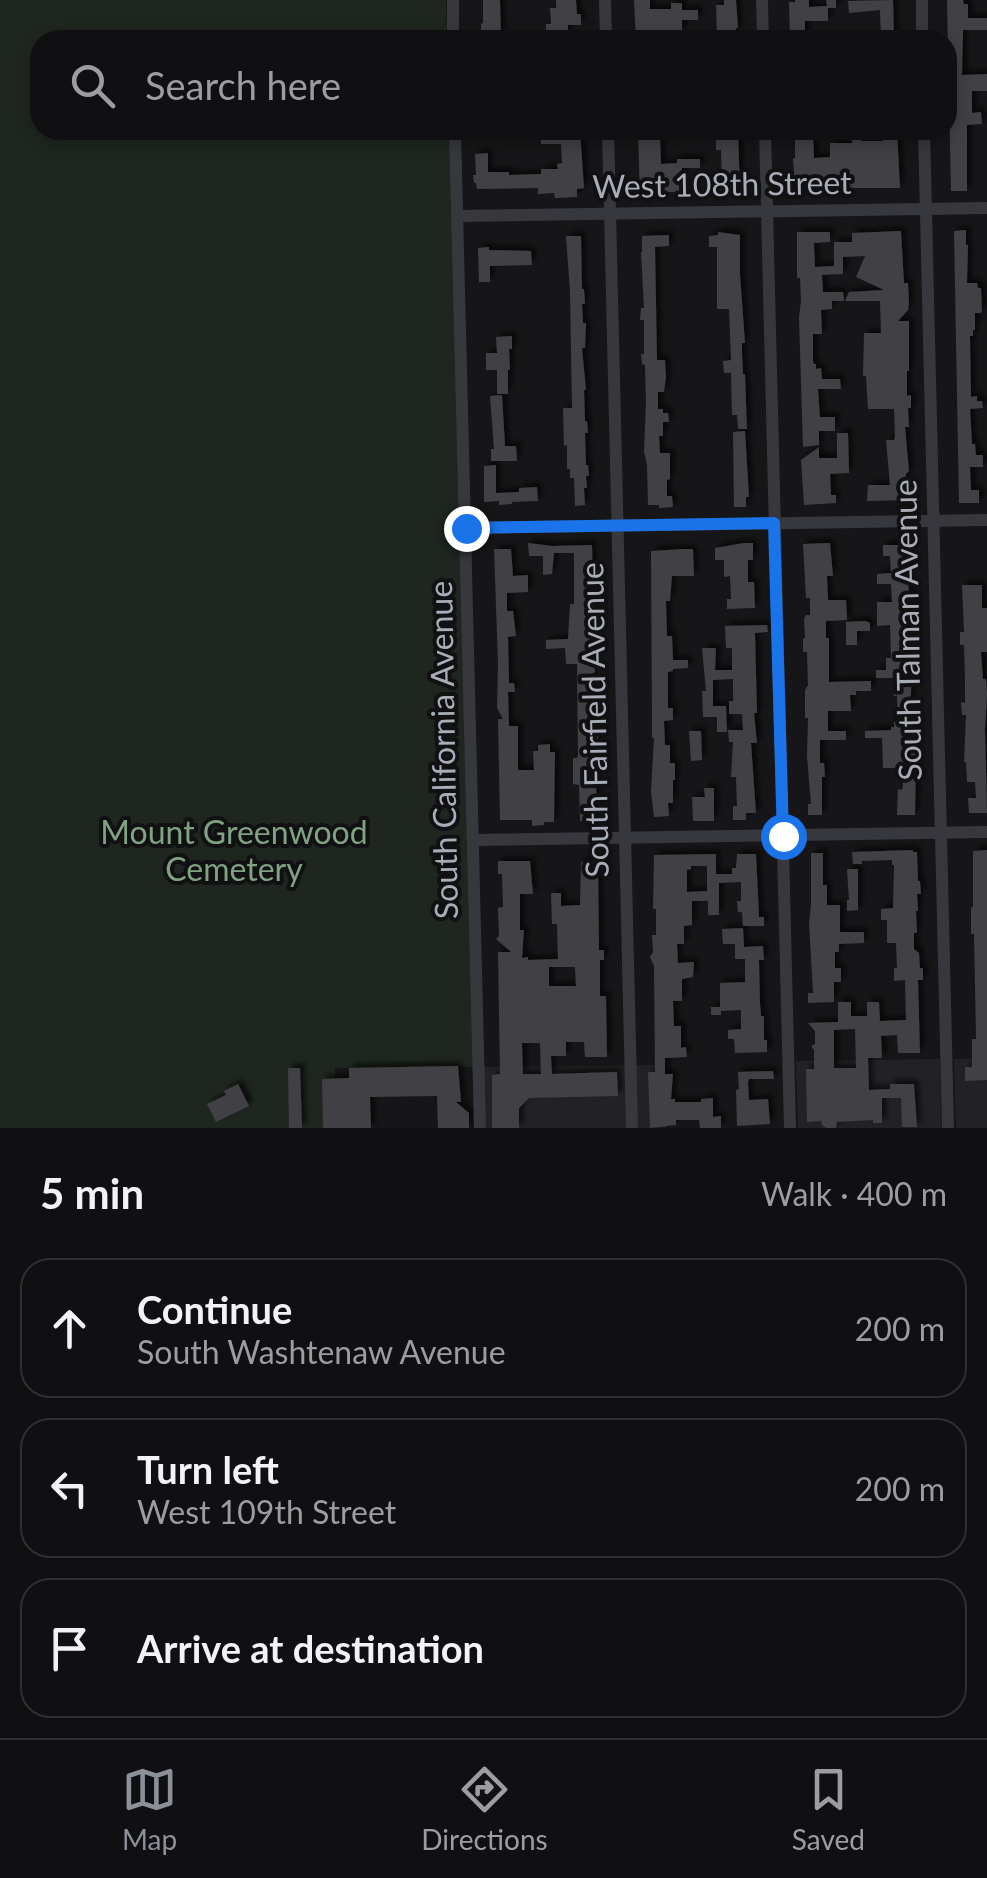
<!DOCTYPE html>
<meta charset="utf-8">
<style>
body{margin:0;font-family:Lato,sans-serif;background:#19191b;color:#f1f3f6}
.stop{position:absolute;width:30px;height:30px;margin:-22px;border:8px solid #1a73e8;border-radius:50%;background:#fff}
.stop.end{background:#1a73e8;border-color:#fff;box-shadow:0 2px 10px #0008}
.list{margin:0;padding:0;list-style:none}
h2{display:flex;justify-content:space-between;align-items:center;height:130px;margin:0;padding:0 40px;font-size:42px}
h2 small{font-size:32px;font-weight:400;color:#9c9d9f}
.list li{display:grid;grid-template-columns:65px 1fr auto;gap:30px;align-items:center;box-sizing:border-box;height:140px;margin:0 20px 20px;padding:0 20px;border:2px solid #303032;border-radius:30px}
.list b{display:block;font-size:38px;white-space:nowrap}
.list p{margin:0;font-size:32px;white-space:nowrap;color:#9c9d9f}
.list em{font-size:32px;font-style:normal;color:#9c9d9f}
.icon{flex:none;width:55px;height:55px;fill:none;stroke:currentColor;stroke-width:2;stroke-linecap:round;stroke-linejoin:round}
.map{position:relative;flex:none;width:987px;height:1128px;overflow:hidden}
.search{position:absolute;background:#101012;box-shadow:0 5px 15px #0003;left:30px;right:30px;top:30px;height:110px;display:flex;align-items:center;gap:25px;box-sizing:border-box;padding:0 35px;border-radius:30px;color:#9c9d9f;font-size:38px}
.sheet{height:610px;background:#101012}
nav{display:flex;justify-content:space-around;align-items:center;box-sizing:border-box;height:140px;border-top:2px solid #303032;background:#101012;font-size:28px;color:#9c9d9f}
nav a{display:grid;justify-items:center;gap:5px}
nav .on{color:#8c9099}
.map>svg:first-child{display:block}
.built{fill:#222225}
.green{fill:#1e261f}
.building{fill:#404145;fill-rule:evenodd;filter:url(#shadow)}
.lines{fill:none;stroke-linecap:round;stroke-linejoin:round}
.minor{stroke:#37383d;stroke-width:12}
.route{stroke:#1a73e8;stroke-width:12}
.labels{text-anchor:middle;stroke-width:8;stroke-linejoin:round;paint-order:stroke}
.street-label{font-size:32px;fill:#a8adb8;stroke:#111113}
.park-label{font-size:32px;fill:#7fa381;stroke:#111113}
</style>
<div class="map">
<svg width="987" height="1128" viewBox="0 0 987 1128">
<defs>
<filter id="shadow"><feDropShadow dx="4.5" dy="-4.5" stdDeviation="2.5" flood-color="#0009"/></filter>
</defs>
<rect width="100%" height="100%" fill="#161618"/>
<g class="built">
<path d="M987,1058V1128H956L954,1059Z"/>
<path d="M940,1059L941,1128H798L796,1061Z"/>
<path d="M664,1065L666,1128H475V1067Z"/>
</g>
<path class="green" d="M0,0H446L447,40H40V130H450L475,1067L335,1068L336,1128H0Z"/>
<g class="building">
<path d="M483,0H500L501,35H481V24L483,23Z"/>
<path d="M556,0H576L577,14H581V25H568V34L546,35V24H551L550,8H556Z"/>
<path d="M634,0H650V9H671V3H682V10H698V20H682V33H659L660,40H636Z"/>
<path d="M724,0H736L738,28H736V33L717,34L716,5H724Z"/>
<path d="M795,0H809V7L827,6L826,0H836V8H828V21H805V40H790L789,2H795Z"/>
<path d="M893,0L894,40H881L880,10L849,13L848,1Z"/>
<path d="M947,0H963L964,4H968V18H987V30H963L962,75L987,74V91H972V113L981,112L982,124L967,125V191H951Z"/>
<path d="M638,130H679V137L660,138L661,164L677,163V159H700V168H682V192H663V196L640,197Z"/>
<path d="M716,130H738L740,194H723V197L714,198V188H721L722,183L721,150H716Z"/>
<path d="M795,130H813L814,158L830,157V143H852L851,130H861V141H883L882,130H897L900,188H840V190H832V185H816V189L795,187L793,158H795Z"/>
<path d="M580,131L584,188L577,189V197L555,198L554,193L538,194V188L477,189L476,183H474L473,175H476L475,154L488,153V172H509V175L541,174V169H558L557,164L562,163L561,144H541V132Z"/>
<path d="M966,230V245H968L967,283H977L978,288H981L982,311L981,313H975V330H973V336H970L971,397L977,396V401H982L983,408L970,409L972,444H975L976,455H983V467H970L971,490H979V503H959L954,231Z"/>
<path d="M901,231L904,283H908L909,304L908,310L898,321H909V371H907V396L911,395V408H908L909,427H905L909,471L906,474V500L867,501L868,485H890L886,440H894L895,436L894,409H868L866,376H863L864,333H881L880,301H845L849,292L884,290L856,277L865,256L843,257V274L822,275L823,292H843L844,301H832V309L821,310L822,334H813V361L814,364H816V369L821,368L822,379H840L841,389H818L820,417H835V431H819V445L803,447L799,317L801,301L800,278H797V232H830V242L814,243L815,267L834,266V242H852V233Z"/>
<path d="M718,232L740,235V274L745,343H742V353L743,374H745L747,429H738L737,415H732L731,373H724L723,361L731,360L729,309H717V247H709V236L718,235Z"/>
<path d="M669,235V246L655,247L657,360H665L666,377L664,392H658V409H663V413H668L669,422H663V436H659L660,453H670V479L667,480V496H672L673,507L659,508V505H648L647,464L644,452L646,402L645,365L642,364L641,354H644V320H640L641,308H644L641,252H642V236Z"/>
<path d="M566,236H581L582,289H584L585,304H582L583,323H586L585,348H582L586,390H584L585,421H587L588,433H585L586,465H588L589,476H586L587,488H584L585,505L575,506L574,478H570V469H567V445L564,446L563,408H572L570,291Z"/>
<path d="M489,247V250L531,251L532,265L490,266V282H479L478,248Z"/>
<path d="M512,336V349H509L510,370H508V394H497V370H486V353H497L496,337Z"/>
<path d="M502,395L505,446H516L517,461H491V449H494L490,396Z"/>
<path d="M745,431L749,497H746V507H734L733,432Z"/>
<path d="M837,433H848L849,473L830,474L831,495H836V503L804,505L801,460L819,447V458H837Z"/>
<path d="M496,465V493L519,492V488L537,487L538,501L512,502V504L499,505V501L484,502V466Z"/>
<path d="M528,543L552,546L592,545L595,672L592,674L593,700L596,703L598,725V767H595L598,820L580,821L579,785L573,784V758H577L578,755L577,664H566L565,648L546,649V640L568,639L570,604H574V553H554L552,574L543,575V556H529Z"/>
<path d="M744,543H753V560H748V582H754L755,608L727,609V599H731L730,576L724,577V560H715V548Z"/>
<path d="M830,543L833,576H827L828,600H846L847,620L826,621V638H829V682L871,681V691H856V695H850L851,711H828V731H846V740H820V763H824L825,777H822V815H808V804H811L807,756L808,718H805V690L808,685L807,652H803V638H805L804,619L806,615H810V598H806L803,544Z"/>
<path d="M883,545H908L909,613L912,633L911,696L916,765L915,815H897L898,789L902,790L903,785L902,768H883L882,738H865V731L891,730V727H894V722H898L897,696H894L893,678H876V670H886V658H891L890,625L877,626V602H892L891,584H877V574L891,573L890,556H883Z"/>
<path d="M494,549H511L513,576L528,575V592L507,593V611H513L516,636L508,637L509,683H514L515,692H508L509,726H518V770H534L533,751H538V745L550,744V752H555L554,822H544V825L532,826V820H500L498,719H503L497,708L498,664Z"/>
<path d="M683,549H693L694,576H672L670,601H666L667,636H672L673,660H688V668L673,669V671L668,672V708H673V720L664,721L665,745H670V763H675V780H673V803H668L669,816L654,817L651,791L654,738H652V724L651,551Z"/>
<path d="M962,585H982V608H987V652H981L983,679H986L987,694L985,729L987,813H969L968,798H976L975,782H967L966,762H964L966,715H962L961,702L965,703V678L964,645H960V632H964Z"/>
<path d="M865,621L870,623V631H857V645H846V622Z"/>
<path d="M767,625L768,632L755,633L757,713H754L757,743H751L756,813H746V820H733V806H737L736,777H731L733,742H729L728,730H743L742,714H729V701H733V679L713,680V706H726L727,732H717V717H703L702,691H706L702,648H716L715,670H732V648H726L725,626Z"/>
<path d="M689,731H701L702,760L691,761Z"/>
<path d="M704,788H714V821H693L692,797H705Z"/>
<path d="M913,850V852H917L918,881H920L921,894H917L918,911H916L917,933H914V949L919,953L920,968H923V980H918L920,1053H898L897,1035L881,1036L882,1058H868L869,1090L890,1089V1084H914L917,1127H902L901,1098H882V1123H873V1120L837,1122L836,1128H826L822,1125L821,1121L807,1122L806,1069H814V1050L811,1046L815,1044V1031L808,1023L838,1022V1002H851V1016H867V1002H879L880,1021L906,1020L905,980L894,981V968H897L896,943H887V920H881V909L893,908L894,865H892V860L862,861V864H853L852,852ZM855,1029L856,1068H834V1030Z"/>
<path d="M987,850V1080L965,1081V1067H972V1039H976L974,934H971V907H973V851Z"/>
<path d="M811,853H823V885H827V905H840V932H864V943L839,944V952H835V968H841V982H834V1002L808,1003V993H813L809,923L811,905Z"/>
<path d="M716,854V874H732V868H736L737,854H756L759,917H764V926H743L742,912H738L737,901H741V882L719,883V915H708V901H692V925L684,926V944H677L678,963L694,962L693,977L682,979V1001H673L674,1026H681V1048L686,1047L687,1057L665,1058V1074H673L671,1099H675V1102H701V1099L713,1098V1117L721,1116V1128H700L699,1120H676V1125L650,1128L648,1072H655L654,966L650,957L653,952L652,935H656V909H653L654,855ZM691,866H707V891L687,892V870L691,869Z"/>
<path d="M498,861H530L533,894H520V930H524L522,958L528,957V960L558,959L557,924H552L551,893H561V906L580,905L581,862L598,861L599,950H604V960H600V996H606L607,1057H585L584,1042H566V1056H551L552,1074L617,1072L618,1096L529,1098L519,1108V1128H492V1075L500,1074L498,952H511L496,939L499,936L498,908L503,907L502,874H498ZM549,967H575L576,986H549ZM522,1043H540L541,1074H523Z"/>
<path d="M847,869H858V910L847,911V900H849Z"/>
<path d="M743,928L744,947L763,946L764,960H759L760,1003L761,1016H764V1040H767V1052L735,1053L734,1039H728V1030L741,1029V1010L721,1011V1015H711V1007H720V983L745,982V959H735V944H723L722,929Z"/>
<path d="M458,1066L461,1102H456L469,1113V1128H438L437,1096L370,1097L371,1128H323L322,1079L349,1078V1068Z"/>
<path d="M288,1068H300L302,1128H289Z"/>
<path d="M773,1071L774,1079H749L748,1082L749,1100L768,1099L770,1124L737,1126L736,1090L739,1089L738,1072Z"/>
<path d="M238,1084L249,1106L216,1122L207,1104L226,1095L224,1091Z"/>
</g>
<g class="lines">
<g class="minor">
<path d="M453,0V40"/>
<path d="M605,0L606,40"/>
<path d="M762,0L763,40"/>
<path d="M922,0V40"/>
<path d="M455,130L480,1128"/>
<path d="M608,130L632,1128"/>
<path d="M765,130L790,1128"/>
<path d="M924,130L948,1128"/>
<path d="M457,216L987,208"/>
<path d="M466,528L987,520"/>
<path d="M473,840L987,832"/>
</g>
</g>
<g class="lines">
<path class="route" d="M466,528L774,523L783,836"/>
</g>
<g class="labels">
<g class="street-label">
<text transform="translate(722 185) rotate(-1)" y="11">West 108th Street</text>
<text transform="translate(908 630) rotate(-91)" y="11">South Talman Avenue</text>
<text transform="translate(595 720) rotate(-91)" y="11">South Fairfield Avenue</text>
<text transform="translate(444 750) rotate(-91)" y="11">South California Avenue</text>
</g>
<g class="park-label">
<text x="234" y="844">Mount Greenwood<tspan x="234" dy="37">Cemetery</tspan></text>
</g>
</g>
</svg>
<div class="stop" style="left:783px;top:836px"></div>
<div class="stop end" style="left:466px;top:528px"></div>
<div class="search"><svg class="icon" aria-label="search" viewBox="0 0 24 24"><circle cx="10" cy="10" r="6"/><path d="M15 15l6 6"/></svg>Search here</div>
</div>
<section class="sheet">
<h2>5 min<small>Walk · 400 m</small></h2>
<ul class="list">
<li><svg class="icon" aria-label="ahead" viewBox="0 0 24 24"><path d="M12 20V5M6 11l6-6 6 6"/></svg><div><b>Continue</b><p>South Washtenaw Avenue</p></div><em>200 m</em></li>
<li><svg class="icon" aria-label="left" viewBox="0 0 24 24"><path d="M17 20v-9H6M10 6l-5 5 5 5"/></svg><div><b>Turn left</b><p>West 109th Street</p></div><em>200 m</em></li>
<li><svg class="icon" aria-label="arrive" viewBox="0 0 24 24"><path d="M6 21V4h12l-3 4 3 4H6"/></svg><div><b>Arrive at destination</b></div></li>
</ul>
</section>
<nav>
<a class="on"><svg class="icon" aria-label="map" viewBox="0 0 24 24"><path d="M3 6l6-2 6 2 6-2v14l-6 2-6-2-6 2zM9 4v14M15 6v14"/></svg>Map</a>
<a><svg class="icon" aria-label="directions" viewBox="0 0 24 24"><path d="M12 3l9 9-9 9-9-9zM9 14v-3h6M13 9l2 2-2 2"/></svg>Directions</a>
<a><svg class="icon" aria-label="saved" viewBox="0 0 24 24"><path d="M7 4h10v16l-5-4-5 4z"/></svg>Saved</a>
</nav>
